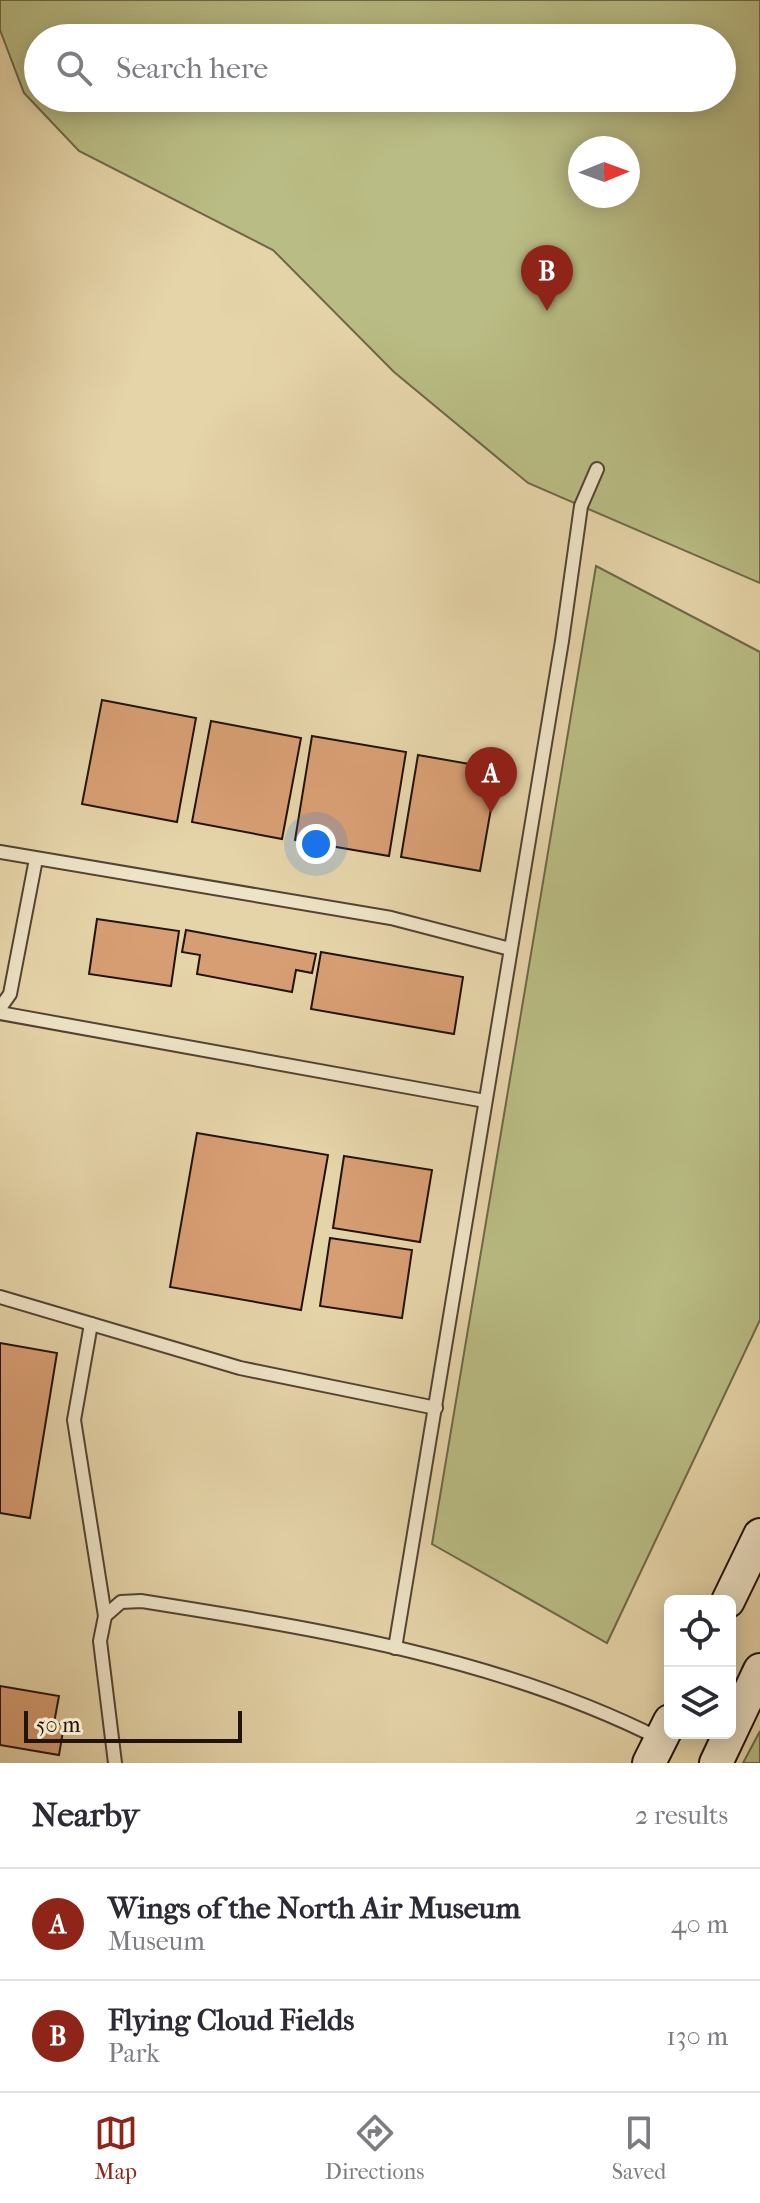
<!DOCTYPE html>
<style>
body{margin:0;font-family:"IM FELL French Canon",serif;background:#f7f7f7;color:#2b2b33}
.controls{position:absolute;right:24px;bottom:24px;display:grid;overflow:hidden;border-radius:12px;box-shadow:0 4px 20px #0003}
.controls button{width:72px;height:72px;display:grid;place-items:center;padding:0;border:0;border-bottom:2px solid #e1e1e2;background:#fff;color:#2b2b33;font:40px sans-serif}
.compass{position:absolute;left:568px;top:136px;width:72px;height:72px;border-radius:50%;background:#fff;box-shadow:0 4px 20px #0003;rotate:89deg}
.scale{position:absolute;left:24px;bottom:20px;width:218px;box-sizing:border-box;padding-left:8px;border:4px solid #22130b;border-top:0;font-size:22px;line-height:28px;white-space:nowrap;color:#22130b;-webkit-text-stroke:6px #eee3c6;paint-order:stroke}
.you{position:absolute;left:316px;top:844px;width:28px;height:28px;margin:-20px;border:6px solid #fff;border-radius:50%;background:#1a73e8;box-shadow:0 0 0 12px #1a73e833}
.badge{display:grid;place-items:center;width:52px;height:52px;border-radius:50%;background:#8f2418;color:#fff;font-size:26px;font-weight:700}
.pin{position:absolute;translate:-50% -66px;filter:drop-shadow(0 2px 4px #0008)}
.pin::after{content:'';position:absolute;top:42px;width:28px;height:24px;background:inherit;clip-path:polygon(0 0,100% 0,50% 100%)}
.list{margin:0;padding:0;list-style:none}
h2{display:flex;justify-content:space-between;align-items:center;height:104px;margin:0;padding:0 32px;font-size:34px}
h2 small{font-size:26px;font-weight:400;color:#7c7c81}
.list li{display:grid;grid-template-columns:52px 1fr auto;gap:24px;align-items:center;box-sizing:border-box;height:112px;padding:0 32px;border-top:2px solid #e1e1e2}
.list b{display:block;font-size:30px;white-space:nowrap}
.list p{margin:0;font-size:26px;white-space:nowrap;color:#7c7c81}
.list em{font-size:26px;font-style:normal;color:#7c7c81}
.icon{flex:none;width:44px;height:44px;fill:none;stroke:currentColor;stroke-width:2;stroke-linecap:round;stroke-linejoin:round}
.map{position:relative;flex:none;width:760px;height:1763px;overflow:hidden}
.search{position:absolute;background:#fff;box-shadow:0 4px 20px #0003;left:24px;right:24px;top:24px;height:88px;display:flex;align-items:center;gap:20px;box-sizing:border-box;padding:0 28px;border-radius:44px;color:#7c7c81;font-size:30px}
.sheet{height:328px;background:#fff}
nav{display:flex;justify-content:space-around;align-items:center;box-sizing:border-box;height:112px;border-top:2px solid #e1e1e2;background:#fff;font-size:22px;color:#7c7c81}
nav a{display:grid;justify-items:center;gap:4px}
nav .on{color:#8f2418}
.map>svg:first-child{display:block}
.green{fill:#b9bc84;stroke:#6e6848;stroke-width:2;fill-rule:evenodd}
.building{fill:#d89e73;stroke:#22130b;stroke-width:2}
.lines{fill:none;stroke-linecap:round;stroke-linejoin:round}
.lane-casing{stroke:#534332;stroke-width:16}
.secondary-casing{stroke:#22130b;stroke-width:36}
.lane{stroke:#eee3c6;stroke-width:12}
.secondary{stroke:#eee3c6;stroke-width:32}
</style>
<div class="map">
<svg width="760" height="1763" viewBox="0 0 760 1763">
<rect width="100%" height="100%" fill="#e5d4a8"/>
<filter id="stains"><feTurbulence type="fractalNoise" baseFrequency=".0025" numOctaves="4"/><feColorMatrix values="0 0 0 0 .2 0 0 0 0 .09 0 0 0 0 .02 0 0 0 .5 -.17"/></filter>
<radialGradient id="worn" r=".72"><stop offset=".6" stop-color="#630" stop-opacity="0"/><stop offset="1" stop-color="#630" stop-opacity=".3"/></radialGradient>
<g class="green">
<path d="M0,0H760V583L528,483L394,372L273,250L79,151L24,93L0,30ZM38,38H722V98H38ZM580,148H628V196H580Z"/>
<path d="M596,566L760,652V1320L607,1643L432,1544Z"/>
<path d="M760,1731V1763H743Z"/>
</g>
<g class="building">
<path d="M102,700L196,718L177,822L82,804Z"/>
<path d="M211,721L301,738L282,839L192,822Z"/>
<path d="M312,736L406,752L389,856L295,840Z"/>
<path d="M418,755L498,769L480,871L401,857Z"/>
<path d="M97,919L179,931L171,986L89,974Z"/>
<path d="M186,930L316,954L312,973L296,970L292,992L197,974L200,955L182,952Z"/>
<path d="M321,952L463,977L454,1034L311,1009Z"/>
<path d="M197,1133L328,1155L301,1310L170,1287Z"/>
<path d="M344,1156L432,1170L420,1242L333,1228Z"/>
<path d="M330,1238L412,1250L402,1318L320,1306Z"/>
<path d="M0,1343L57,1353L30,1518L0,1513Z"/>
<path d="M0,1686L59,1696L54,1723L64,1725L59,1755L0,1745Z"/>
</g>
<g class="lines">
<defs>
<g id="lane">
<path d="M0,852L391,918L510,949"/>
<path d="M0,1008L10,994L36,859"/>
<path d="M0,1013L485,1101"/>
<path d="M0,1297L240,1368L436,1408"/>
<path d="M91,1324L74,1420L105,1616L100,1641L115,1763"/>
<path d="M105,1616L121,1602L141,1601C317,1629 500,1658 660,1739"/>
<path d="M395,1648L562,641L581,506L597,469"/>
</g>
<g id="secondary">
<path d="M728,1601L760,1535"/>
<path d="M649,1763L670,1721"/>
<path d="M716,1763L760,1670"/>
</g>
</defs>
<use href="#lane" class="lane-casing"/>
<use href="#secondary" class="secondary-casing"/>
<use href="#lane" class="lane"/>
<use href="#secondary" class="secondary"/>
</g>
<rect width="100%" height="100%" filter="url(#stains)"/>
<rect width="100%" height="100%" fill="url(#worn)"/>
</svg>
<div class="controls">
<button><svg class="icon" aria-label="locate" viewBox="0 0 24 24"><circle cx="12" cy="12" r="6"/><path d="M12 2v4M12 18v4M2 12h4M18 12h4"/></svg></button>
<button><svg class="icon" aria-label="layers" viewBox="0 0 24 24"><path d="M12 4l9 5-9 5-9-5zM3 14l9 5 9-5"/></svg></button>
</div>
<svg class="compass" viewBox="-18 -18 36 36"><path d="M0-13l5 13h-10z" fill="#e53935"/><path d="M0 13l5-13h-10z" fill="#7c7c81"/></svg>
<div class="scale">50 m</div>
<div class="you"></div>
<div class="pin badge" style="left:491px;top:813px">A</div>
<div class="pin badge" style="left:547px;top:311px">B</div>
<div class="search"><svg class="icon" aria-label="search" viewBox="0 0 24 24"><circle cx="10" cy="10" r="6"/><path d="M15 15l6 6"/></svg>Search here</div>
</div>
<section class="sheet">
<h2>Nearby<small>2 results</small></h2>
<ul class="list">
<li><span class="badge">A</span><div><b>Wings of the North Air Museum</b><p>Museum</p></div><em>40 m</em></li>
<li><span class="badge">B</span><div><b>Flying Cloud Fields</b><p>Park</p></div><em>130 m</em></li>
</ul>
</section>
<nav>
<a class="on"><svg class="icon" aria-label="map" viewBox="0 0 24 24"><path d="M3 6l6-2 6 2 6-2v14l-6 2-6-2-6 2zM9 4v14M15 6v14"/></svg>Map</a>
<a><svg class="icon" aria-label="directions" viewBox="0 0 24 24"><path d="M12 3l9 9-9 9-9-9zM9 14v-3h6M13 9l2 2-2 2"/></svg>Directions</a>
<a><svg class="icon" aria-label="saved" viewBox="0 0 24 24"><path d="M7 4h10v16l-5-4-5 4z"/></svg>Saved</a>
</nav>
